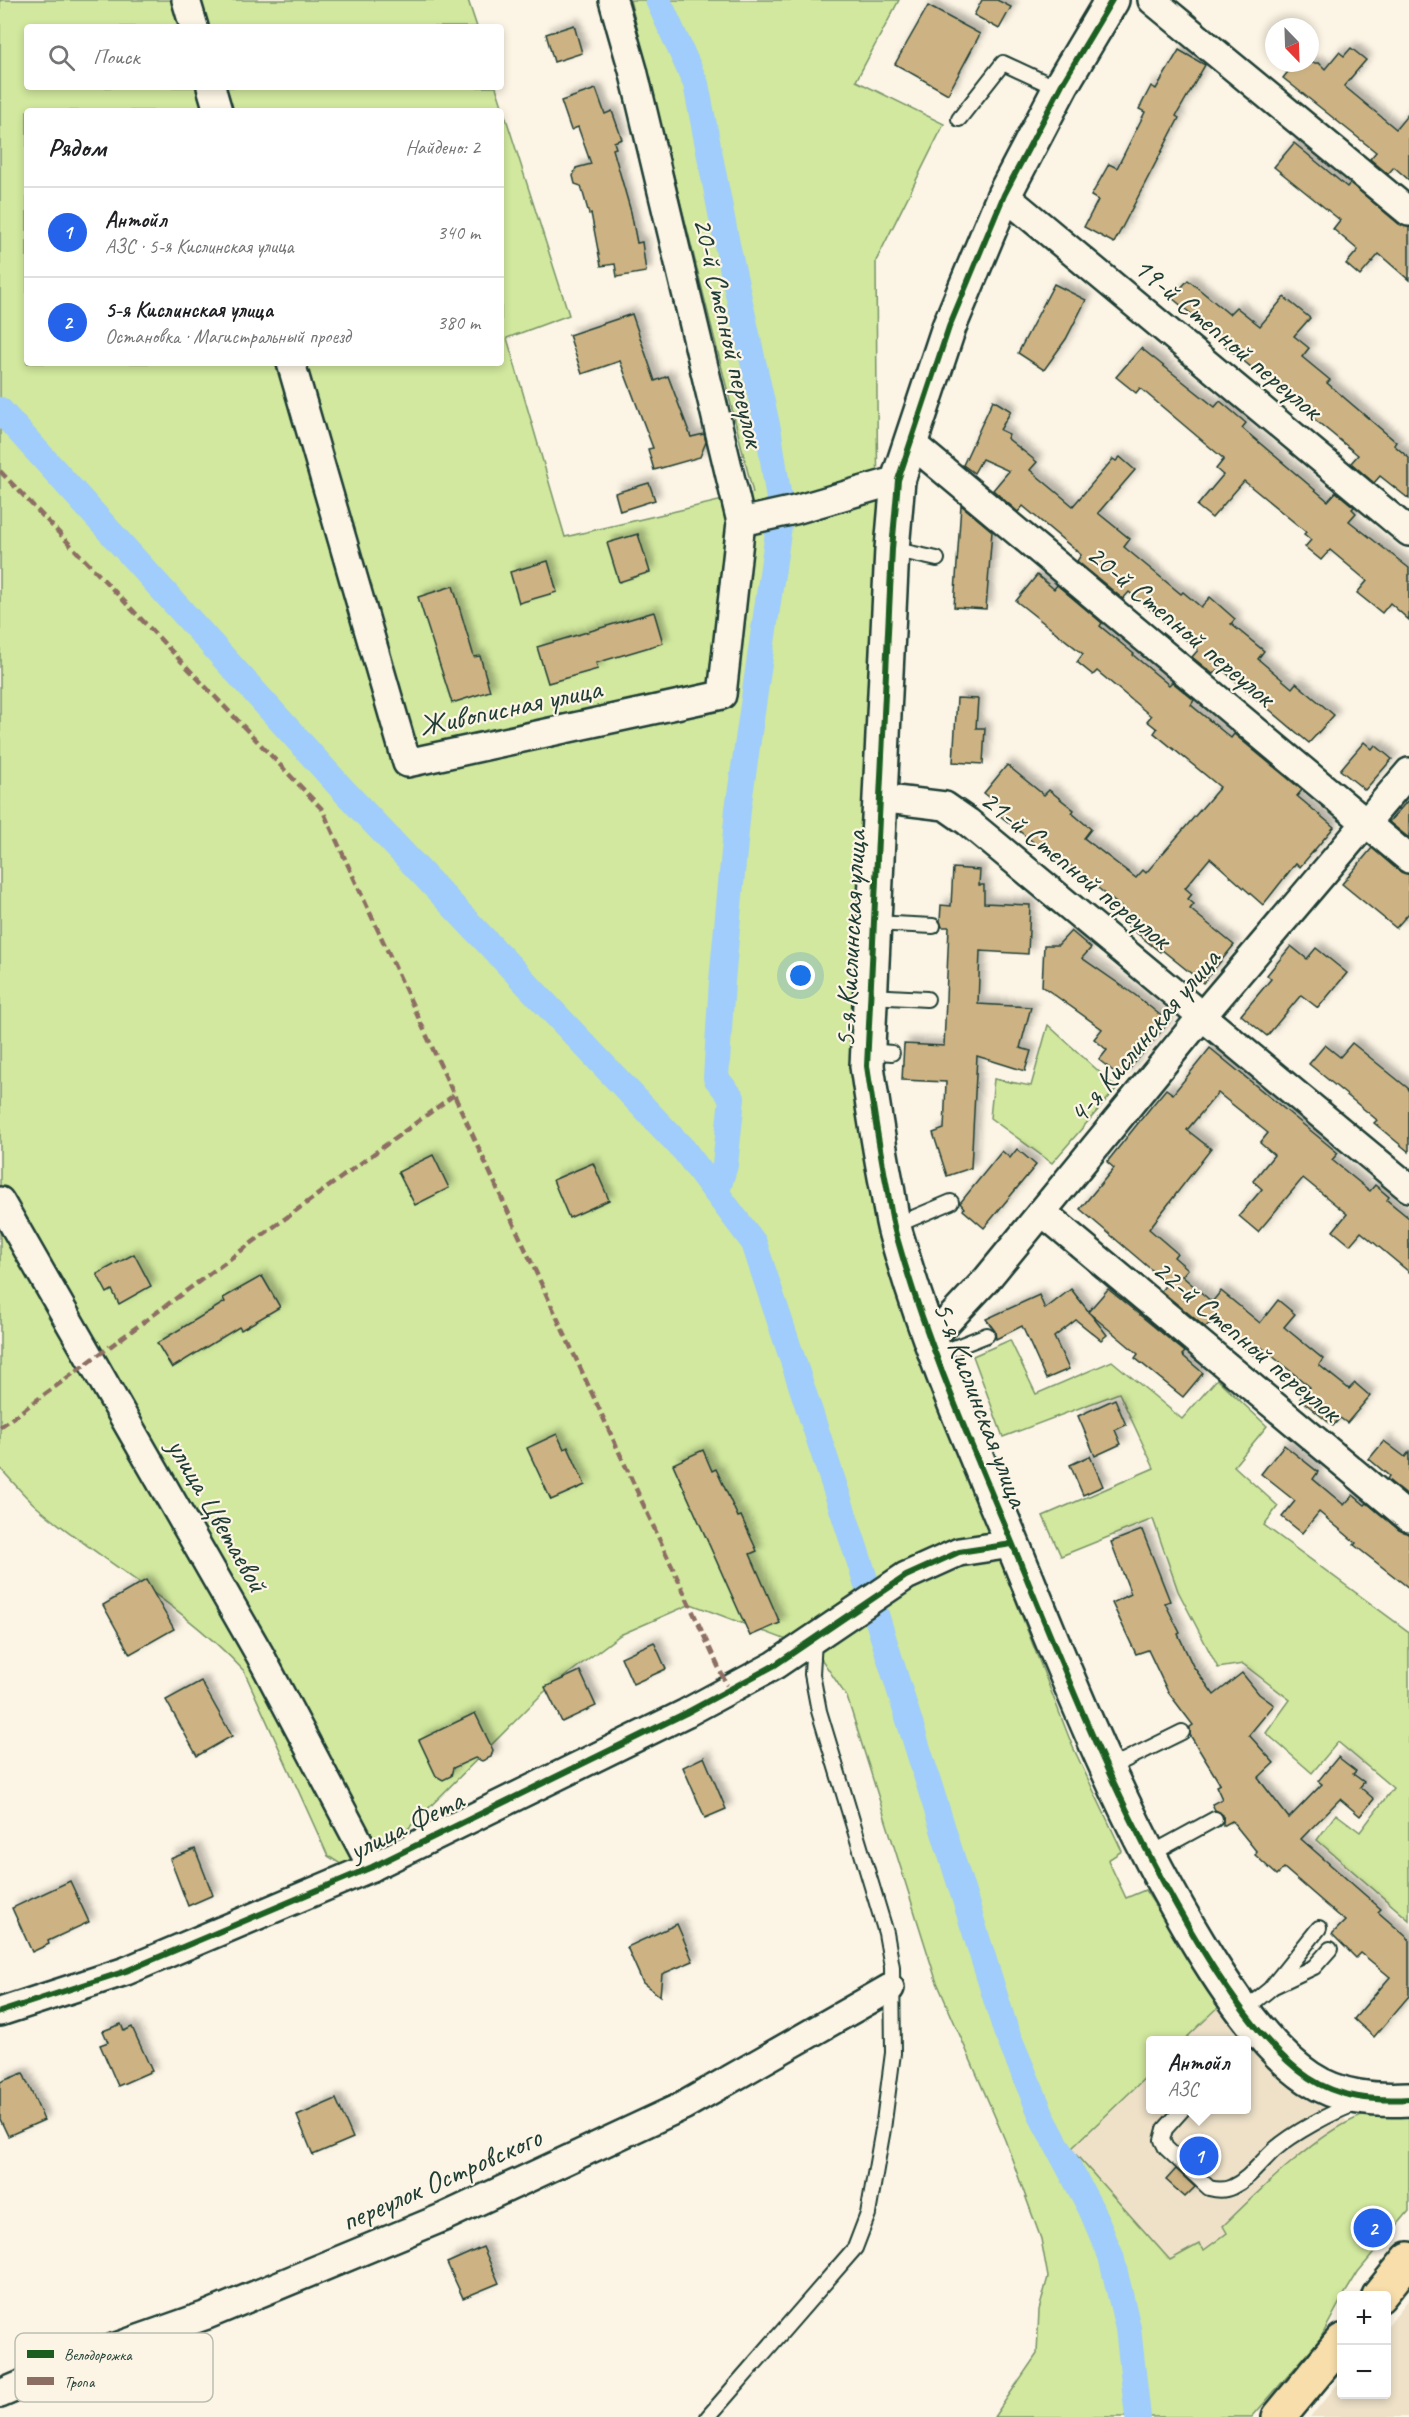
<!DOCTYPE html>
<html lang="ru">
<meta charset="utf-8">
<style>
body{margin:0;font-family:Caveat,sans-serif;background:#f2f2f2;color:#202124}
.controls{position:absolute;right:18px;bottom:18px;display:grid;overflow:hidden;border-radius:6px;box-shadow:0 3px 9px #0003}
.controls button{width:54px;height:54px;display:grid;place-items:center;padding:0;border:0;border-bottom:2px solid #e0e0e0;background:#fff;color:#202124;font:30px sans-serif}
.compass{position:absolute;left:1265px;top:18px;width:54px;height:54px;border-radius:50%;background:#fff;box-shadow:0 3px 9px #0003;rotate:157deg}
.you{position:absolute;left:801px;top:976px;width:21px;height:21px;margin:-15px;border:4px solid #fff;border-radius:50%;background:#1a73e8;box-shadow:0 0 0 9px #1a73e833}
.badge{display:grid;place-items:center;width:39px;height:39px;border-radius:50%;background:#2563eb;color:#fff;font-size:20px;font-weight:700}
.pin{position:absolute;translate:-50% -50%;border:3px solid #fff;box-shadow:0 2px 6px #0006}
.popup{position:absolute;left:1146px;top:2036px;width:105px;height:78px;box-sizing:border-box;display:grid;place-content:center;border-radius:6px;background:#fff;filter:drop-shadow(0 2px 4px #0005);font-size:20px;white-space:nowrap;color:#757577}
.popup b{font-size:22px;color:#202124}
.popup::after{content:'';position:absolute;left:50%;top:100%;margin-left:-12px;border:12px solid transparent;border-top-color:#fff}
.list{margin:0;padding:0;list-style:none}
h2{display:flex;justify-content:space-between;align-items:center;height:78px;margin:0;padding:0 24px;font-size:26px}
h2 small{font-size:20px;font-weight:400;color:#757577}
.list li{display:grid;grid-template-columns:39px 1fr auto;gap:18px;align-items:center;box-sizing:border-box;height:90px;padding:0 24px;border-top:2px solid #e0e0e0}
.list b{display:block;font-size:22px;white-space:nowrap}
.list p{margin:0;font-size:20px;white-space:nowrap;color:#757577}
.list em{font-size:20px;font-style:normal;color:#757577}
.icon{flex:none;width:33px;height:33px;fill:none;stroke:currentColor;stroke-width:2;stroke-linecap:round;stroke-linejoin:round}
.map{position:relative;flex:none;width:1409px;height:2417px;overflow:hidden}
.search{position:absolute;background:#fff;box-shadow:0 3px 9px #0003;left:24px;top:24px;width:480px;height:66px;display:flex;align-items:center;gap:15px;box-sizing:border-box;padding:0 21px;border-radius:6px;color:#757577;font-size:22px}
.panel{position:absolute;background:#fff;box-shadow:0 3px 9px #0003;left:24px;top:108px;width:480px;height:258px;border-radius:6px}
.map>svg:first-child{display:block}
.built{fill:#eee1c8}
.green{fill:#d1e89e;stroke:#789269;stroke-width:1.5;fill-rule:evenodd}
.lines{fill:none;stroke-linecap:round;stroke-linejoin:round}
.canal{stroke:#a0cdfb;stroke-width:26}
.building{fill:#cdb383;stroke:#1f3d34;stroke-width:1.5;filter:url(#shadow)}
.service-casing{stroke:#1f3d34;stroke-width:18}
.minor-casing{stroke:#1f3d34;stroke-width:32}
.tertiary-casing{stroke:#1f3d34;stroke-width:38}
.primary-casing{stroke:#1f3d34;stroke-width:38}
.service{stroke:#fcf5e5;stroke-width:14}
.minor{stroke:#fcf5e5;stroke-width:27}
.tertiary{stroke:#fcf5e5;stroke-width:33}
.primary{stroke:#f8deab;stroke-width:33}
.quiet{stroke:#8d6e63;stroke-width:4.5;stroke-dasharray:9 4.5;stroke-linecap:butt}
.cycleway-casing{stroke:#fcf5e5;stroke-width:10}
.cycleway{stroke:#1b5e20;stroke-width:6}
.labels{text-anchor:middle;stroke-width:4.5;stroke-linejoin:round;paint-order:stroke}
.street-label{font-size:30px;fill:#1f3d34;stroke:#fcf5e5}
.key{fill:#fcf5e5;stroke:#babeb0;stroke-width:1.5}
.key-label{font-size:16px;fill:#1f3d34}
</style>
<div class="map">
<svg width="1409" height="2417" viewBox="0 0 1409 2417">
<defs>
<filter id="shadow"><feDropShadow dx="5.5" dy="-5.5" stdDeviation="3" flood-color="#0004"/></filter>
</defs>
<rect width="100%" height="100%" fill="#fcf5e5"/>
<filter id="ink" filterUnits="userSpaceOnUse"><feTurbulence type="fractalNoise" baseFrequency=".0167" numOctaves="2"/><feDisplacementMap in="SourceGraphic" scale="12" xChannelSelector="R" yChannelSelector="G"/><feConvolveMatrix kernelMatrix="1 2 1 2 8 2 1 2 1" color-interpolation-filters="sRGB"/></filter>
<g filter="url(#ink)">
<g class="built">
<path d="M1237,1990L1359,2136L1185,2278L1071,2149L1151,2072V2110H1247V2040H1184Z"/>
<path d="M1409,2299V2417H1310L1341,2380L1342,2394H1386L1387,2326Z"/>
</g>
<g class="green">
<path d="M0,0H468L477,27H27V87H496L569,315L507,338L565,537L753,493L630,0H899L856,81L944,124L876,261L878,541L860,861L853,1067L883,1215L875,1220L933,1388L1072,1745L1122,1851L1108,1860L1126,1898L1145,1890L1221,2005L1184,2040H1151V2072L1071,2149L1170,2260L1199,2244L1204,2250L1227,2233L1223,2226C1258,2192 1315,2135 1359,2117C1376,2110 1391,2110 1409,2110V2211L1358,2272L1344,2295L1342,2296L1341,2300L1320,2339L1252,2417H1143L1140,2401L1137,2405L1135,2417H994L1037,2354L1039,2310L1048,2277L1041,2239L1005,2140L936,1980L847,1697L816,1651L691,1604L620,1635L543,1693L374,1863L353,1872L328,1856L244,1671C184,1606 106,1564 38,1508C24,1496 12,1481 0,1468ZM27,111H501V363H27Z"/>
<path d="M1048,1025L1117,1088L1052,1163L990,1118L994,1079L1031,1086Z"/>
<path d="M1010,1340L1036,1394L1112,1361L1182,1419L1217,1379L1267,1426L1234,1466L1278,1506L1264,1525L1409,1632V1920L1317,1840L1336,1814L1360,1832L1393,1788L1338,1742L1312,1773L1266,1733L1290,1700L1243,1664L1218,1668L1178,1591L1153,1519L1061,1556L1043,1516L1154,1468L1119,1393L1003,1437L973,1356Z"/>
</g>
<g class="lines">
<g class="canal">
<path d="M658,0L696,84L727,244L769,434L781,512L738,809L722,981L716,1078L732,1098L725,1165L718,1188L714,1190"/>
<path d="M0,410L345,792L684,1150L754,1243L859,1560L1006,2031L1044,2121L1091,2209L1111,2256L1128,2328L1138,2417"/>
</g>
</g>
<g class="building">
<path d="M982,0H997L1011,7L999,29L974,15Z"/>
<path d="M928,6L980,34L948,94L895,64Z"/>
<path d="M574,25L582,53L554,62L546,34Z"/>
<path d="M1351,48L1366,60L1344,86L1396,129L1409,113V180L1394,167L1388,174L1370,159L1376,152L1283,78L1295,63H1319L1325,69L1339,52L1344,56Z"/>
<path d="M1179,50L1205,65L1176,116L1179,118L1114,243L1084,227L1098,200L1091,196L1109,164L1117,168L1145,112L1139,109L1151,86L1156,89Z"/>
<path d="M596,89L605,114L612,111L622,139L614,142L616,148L613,149L631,212L637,243L642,242L646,272L617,277L615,264L601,266L591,213L589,214L581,186L575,184L573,176L576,168L591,164L578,127L571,130L561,101Z"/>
<path d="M1294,143L1347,187L1350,183L1399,224L1409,227V280L1379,254L1360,276L1346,264L1358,250L1333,229L1340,220L1274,167Z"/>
<path d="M1188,280L1229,314L1236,307L1260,326L1284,297L1310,318L1294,336L1309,348L1302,357L1330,380L1327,383L1396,442L1394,445L1409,458V499L1380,476L1374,483L1351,463L1358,455L1212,335L1214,333L1172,298Z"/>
<path d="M1054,284L1086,300L1066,339L1044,370L1018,353Z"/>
<path d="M632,314L655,381L668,376L691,437L704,434L706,442L700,457L654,470L648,449L653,448L620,361L582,374L569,335Z"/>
<path d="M1141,348L1215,407L1220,401L1246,423L1242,428L1328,501L1336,492L1354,507L1352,509L1356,513L1349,521L1409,568V620L1390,603L1382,613L1357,593L1367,581L1330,550L1321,560L1305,547L1311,540L1304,534L1306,532L1244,481L1212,518L1197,506L1223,475L1216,469L1224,459L1140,388L1136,393L1116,377Z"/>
<path d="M993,400L1011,411L1000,430L1009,434L1007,438L1037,462L1030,470L1073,506L1113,459L1116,461L1120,457L1135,470L1098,513L1130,539L1124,547L1181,594L1183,592L1201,607L1210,597L1235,619L1231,624L1264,651L1258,659L1292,688L1296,683L1334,715L1309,743L1219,667L1213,674L1192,657L1198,650L1129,592L1123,599L1077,561L1081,555L1023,506L1018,512L993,490L1009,471L982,459L974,473L963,465Z"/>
<path d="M649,483L655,500L620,511L615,493Z"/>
<path d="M961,505L992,531L986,609L954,607Z"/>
<path d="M638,534L650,572L619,582L607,543Z"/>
<path d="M548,561L557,592L519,603L510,572Z"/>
<path d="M1037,575L1054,589L1057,585L1102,623L1100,626L1134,654L1133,655L1169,685L1172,682L1194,700L1191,705L1231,738L1234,734L1302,790L1297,796L1334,827L1300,867L1296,863L1263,905L1210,858L1185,888L1192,894L1188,899L1194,904L1190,909L1234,945L1203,983L1162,950L1160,952L1128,926L1134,918L1098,888L1045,845L1042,849L999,815L1004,809L984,793L1007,765L1044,795L1049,790L1074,810L1072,813L1091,829L1084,838L1136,878L1143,870L1146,873L1220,787L1154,733L1157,729L1147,721L1151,716L1097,671L1093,675L1077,662L1083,654L1016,601Z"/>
<path d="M453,586L474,657L480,656L490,691L452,703L418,597Z"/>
<path d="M654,612L663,643L596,663L598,669L548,683L537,647Z"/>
<path d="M957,698L978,699L976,728H985L983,764L953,762Z"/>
<path d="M1364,742L1372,749L1375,745L1392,759L1365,790L1340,770Z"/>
<path d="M1409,799V838L1389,822Z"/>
<path d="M1372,848L1399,871L1409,874V913L1396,928L1342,884Z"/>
<path d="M953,868L980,870L979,885H984V903L1030,905L1028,954L980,951L978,1004L1031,1007L1020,1048L1031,1051L1025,1071L977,1056L971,1168L947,1176L933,1133L944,1129L946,1082L902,1080L904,1044L944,1046L949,927H942L940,921L941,905L951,906Z"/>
<path d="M1071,931L1091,948L1082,958L1135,995L1169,1022L1122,1078L1099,1060L1107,1050L1094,1039L1102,1029L1042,986L1044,945H1058Z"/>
<path d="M1291,946L1307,959L1316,948L1347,973L1318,1008L1301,995L1267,1036L1241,1015L1271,979L1267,975Z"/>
<path d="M1352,1043L1409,1089V1152L1374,1123L1377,1120L1309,1064L1325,1045L1340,1057Z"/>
<path d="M1210,1048L1338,1153L1332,1160L1370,1191L1375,1185L1389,1197L1387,1200L1409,1218V1272L1361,1232L1350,1245L1333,1231L1347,1214L1303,1178L1258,1232L1239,1216L1262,1189L1253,1181L1274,1155L1260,1143L1268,1133L1218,1093L1187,1130L1211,1149L1149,1229L1177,1253L1174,1257L1188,1269L1182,1276L1212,1302L1221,1291L1260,1323L1278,1300L1295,1314L1284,1327L1323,1359L1319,1365L1349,1389L1355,1383L1370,1396L1347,1423L1340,1418L1333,1426L1300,1399L1310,1387L1261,1347L1254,1356L1212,1322L1205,1327L1161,1291L1167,1283L1080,1209L1114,1168L1107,1162L1151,1107L1166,1089L1173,1094Z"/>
<path d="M1017,1149L1036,1165L984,1228L963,1210L964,1208L960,1203L1002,1151L1010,1158Z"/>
<path d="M433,1155L449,1188L415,1205L398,1172Z"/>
<path d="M593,1163L609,1200L569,1218L553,1180Z"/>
<path d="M134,1254L151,1286L119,1304L112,1290L107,1293L97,1274Z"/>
<path d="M262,1276L280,1307L241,1330L239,1327L172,1368L157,1343L225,1302L223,1298Z"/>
<path d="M1071,1289L1107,1335L1101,1340L1076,1320L1054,1337L1069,1369L1046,1379L1022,1326L996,1339L995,1331L986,1319L1039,1295L1045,1309Z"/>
<path d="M1108,1289L1185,1352L1182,1355L1203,1373L1183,1397L1135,1358L1138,1354L1088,1312Z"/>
<path d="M1115,1399L1126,1425L1115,1430L1121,1444L1095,1456L1078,1416Z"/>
<path d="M557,1434L564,1449L568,1447L585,1485L551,1500L527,1448Z"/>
<path d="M1384,1441L1405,1457L1409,1452V1497L1387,1479L1389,1476L1369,1459Z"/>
<path d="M1284,1445L1318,1472L1313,1479L1344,1505L1353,1495L1365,1505L1367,1503L1399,1530L1409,1533V1588L1354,1545L1356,1543L1319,1512L1302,1533L1282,1517L1295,1501L1261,1474Z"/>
<path d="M703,1450L712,1471L716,1469L738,1517L741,1516L757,1551L750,1554L780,1623L750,1636L673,1464Z"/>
<path d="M1090,1456L1103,1486L1083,1495L1070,1465Z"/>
<path d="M1142,1530L1170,1601L1165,1603L1180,1633L1178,1634L1193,1666L1214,1695L1242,1673L1259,1694L1274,1705L1249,1735L1274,1763L1258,1778L1289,1818L1322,1784L1318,1781L1338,1757L1356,1771L1353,1774L1364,1782L1360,1787L1374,1799L1360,1816L1340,1799L1301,1839L1381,1909L1378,1912L1409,1939V1996L1374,2037L1354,2019L1390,1977L1361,1953L1356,1958L1332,1934L1345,1921L1284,1868L1277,1875L1255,1855L1257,1852L1232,1821L1223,1826V1815L1215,1810L1212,1804L1222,1799L1216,1786L1220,1784L1190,1735V1727L1193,1725L1168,1692L1148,1650L1136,1654L1112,1603L1131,1594L1111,1542Z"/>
<path d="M146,1580L174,1629L130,1654L103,1605Z"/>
<path d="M654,1642L666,1669L633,1684L621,1657Z"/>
<path d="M580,1671L596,1706L562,1722L545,1687Z"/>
<path d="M201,1681L232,1736L197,1756L166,1700Z"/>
<path d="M475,1713L493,1750L491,1757L482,1761L475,1758L453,1768L451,1776L443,1780L436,1776L419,1740Z"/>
<path d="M704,1757L726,1809L705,1818L683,1767Z"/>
<path d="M195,1849L213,1895L188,1906L170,1859Z"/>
<path d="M70,1881L89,1922L48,1941L49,1944L32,1952L12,1908Z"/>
<path d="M677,1924L693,1961L662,1974L660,1996L643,1983L627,1947Z"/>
<path d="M121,2024L124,2031L132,2027L152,2071L118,2086L100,2045L108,2042L103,2031Z"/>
<path d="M23,2073L44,2120L8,2136L0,2119V2082Z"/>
<path d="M336,2099L353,2138L313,2155L297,2116Z"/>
<path d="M1176,2169L1195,2187L1185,2197L1166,2180Z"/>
<path d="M483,2247L499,2283L463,2298L447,2263Z"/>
</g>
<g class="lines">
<defs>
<g id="service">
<path d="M959,119L1003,63L1059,89"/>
<path d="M892,549L937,559"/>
<path d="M873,923L933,926"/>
<path d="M870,996L927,999"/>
<path d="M868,1051L892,1053"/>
<path d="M894,1226L951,1202"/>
<path d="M936,1355L987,1335"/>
<path d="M1107,1769L1182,1732"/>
<path d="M1149,1855L1215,1819"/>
<path d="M1274,1986L1314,1967L1330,1949"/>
<path d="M1244,2010L1270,1989L1319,1928"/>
<path d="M1182,2110L1165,2129L1162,2140L1166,2148L1209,2188C1217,2190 1224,2191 1232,2187C1249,2179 1260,2163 1274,2150C1292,2134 1333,2111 1356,2104"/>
<path d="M708,2417L855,2248L868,2214L883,2129L893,2053L892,1967L886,1933L819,1711L812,1674L814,1640"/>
</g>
<g id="minor">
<path d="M186,0L194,27"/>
<path d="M613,0L633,70L741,522L795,510L898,480"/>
<path d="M1152,0L1409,212"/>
<path d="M211,87L218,111"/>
<path d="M1004,195L1409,532"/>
<path d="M291,363L407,763L722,695L741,522"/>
<path d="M910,442L1409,859"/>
<path d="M879,798L945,806L968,822L1409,1188"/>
<path d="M0,1201L260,1655L372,1867"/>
<path d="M1042,1212L1409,1518"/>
<path d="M929,1341L987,1279L1203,1015L1409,772"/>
<path d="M0,2012L126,1971L372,1867L686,1713L775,1665L906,1576L959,1552L1012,1544"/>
<path d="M0,2394L90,2356L207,2315L444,2217L683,2106L890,1988"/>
</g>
<path id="tertiary" d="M1112,0L1062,84L1004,195L949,327L898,480L892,549L867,1066C873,1107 879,1147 887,1187C890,1205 892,1224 898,1241C929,1350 975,1453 1018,1557C1072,1690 1125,1823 1200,1946C1226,1989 1267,2050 1309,2078C1339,2098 1374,2101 1409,2099"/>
<g id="primary">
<path d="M1379,2296L1409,2259"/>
<path d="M1279,2417L1342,2341"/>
</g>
</defs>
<use href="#service" class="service-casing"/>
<use href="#minor" class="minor-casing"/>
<use href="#tertiary" class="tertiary-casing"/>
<use href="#primary" class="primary-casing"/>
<use href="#service" class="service"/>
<use href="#minor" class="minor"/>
<use href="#tertiary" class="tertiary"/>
<use href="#primary" class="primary"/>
<g class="quiet">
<path d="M0,471L322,809L729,1690"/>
<path d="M0,1427L454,1095"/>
</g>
<defs>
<g id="cycleway">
<path d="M1112,0L1062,84L1004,195L949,327L898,480L892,549L867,1066C873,1107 879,1147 887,1187C890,1205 892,1224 898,1241C929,1350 975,1453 1018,1557C1072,1690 1125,1823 1200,1946C1226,1989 1267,2050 1309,2078C1339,2098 1374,2101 1409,2099"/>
<path d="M0,2012L126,1971L372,1867L686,1713L775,1665L906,1576L959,1552L1012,1544"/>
</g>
</defs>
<use href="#cycleway" class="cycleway-casing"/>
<use href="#cycleway" class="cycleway"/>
</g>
</g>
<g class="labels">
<g class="street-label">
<text transform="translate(729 332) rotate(77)" y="10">20-й Степной переулок</text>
<text transform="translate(1228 338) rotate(40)" y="10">19-й Степной переулок</text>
<text transform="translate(1181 625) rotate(40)" y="10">20-й Степной переулок</text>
<text transform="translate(510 707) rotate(-12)" y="10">Живописная улица</text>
<text transform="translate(1076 869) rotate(39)" y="10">21-й Степной переулок</text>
<text transform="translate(850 939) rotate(-87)" y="10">5-я Кислинская улица</text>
<text transform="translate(1144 1036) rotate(-50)" y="10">4-я Кислинская улица</text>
<text transform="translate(1247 1340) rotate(40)" y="10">22-й Степной переулок</text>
<text transform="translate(981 1404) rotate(69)" y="10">5-я Кислинская улица</text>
<text transform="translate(218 1515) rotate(60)" y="10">улица Цветаевой</text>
<text transform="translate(406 1825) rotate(-26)" y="10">улица Фета</text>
<text transform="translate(441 2179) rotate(-24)" y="10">переулок Островского</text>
</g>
</g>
<rect x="15" y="2333" width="198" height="69" rx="9" class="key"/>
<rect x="27" y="2350" width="27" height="8" fill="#1b5e20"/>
<rect x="27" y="2377" width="27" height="8" fill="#8d6e63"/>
<g class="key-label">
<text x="64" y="2360">Велодорожка</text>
<text x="64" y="2387">Тропа</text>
</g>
</svg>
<div class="controls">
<button>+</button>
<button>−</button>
</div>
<svg class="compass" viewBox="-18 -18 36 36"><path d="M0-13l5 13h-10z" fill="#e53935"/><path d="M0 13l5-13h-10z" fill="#757577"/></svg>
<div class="you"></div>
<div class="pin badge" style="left:1199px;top:2156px">1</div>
<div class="popup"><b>Антойл</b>АЗС</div>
<div class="pin badge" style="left:1373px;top:2228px">2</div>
<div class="search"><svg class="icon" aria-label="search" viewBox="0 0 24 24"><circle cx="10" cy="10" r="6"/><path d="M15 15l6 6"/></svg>Поиск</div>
<section class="panel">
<h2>Рядом<small>Найдено: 2</small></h2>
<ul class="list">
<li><span class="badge">1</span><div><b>Антойл</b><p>АЗС · 5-я Кислинская улица</p></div><em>340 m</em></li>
<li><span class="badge">2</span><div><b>5-я Кислинская улица</b><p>Остановка · Магистральный проезд</p></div><em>380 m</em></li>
</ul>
</section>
</div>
